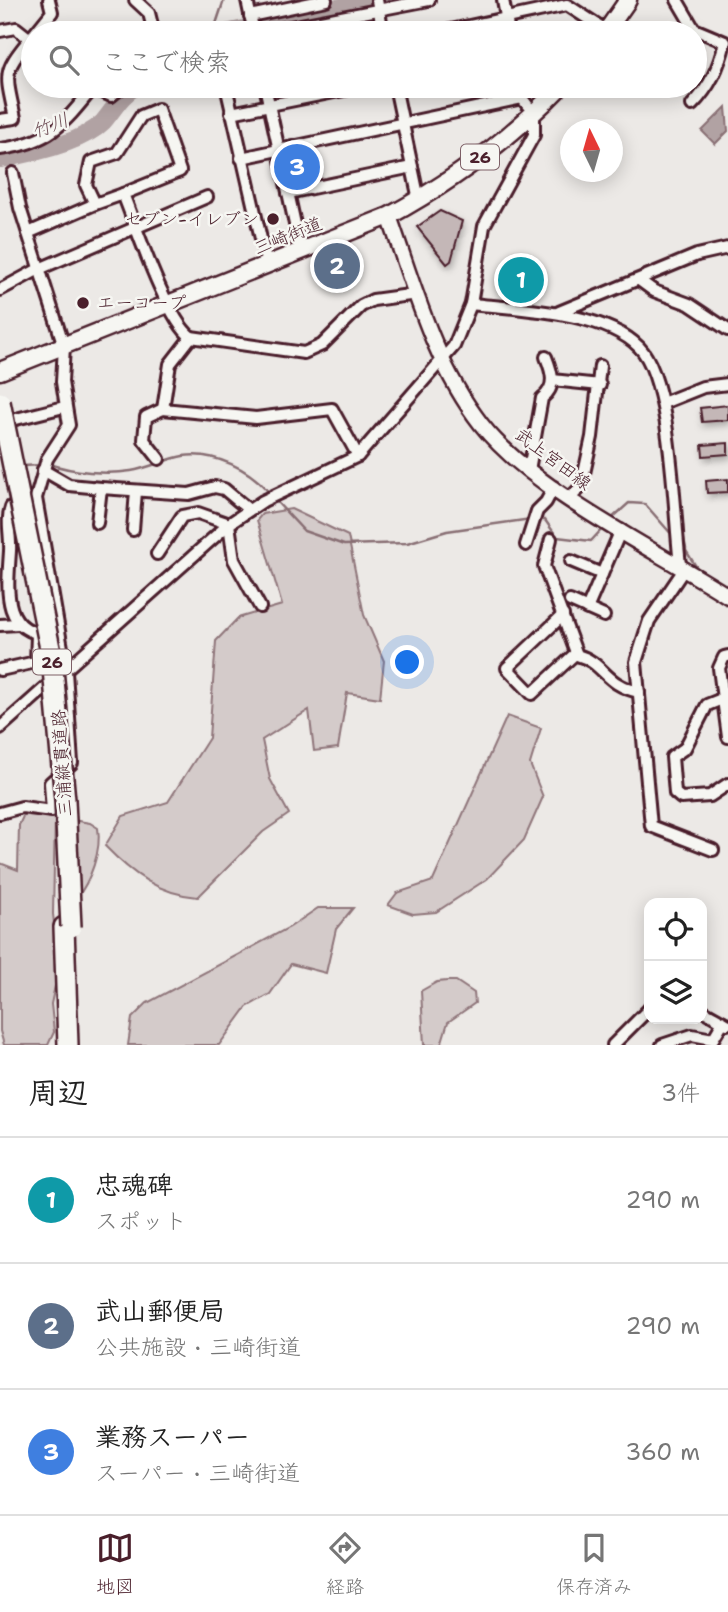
<!DOCTYPE html>
<html lang="ja">
<meta charset="utf-8">
<style>
body{margin:0;font-family:"Shantell Sans","Klee One",sans-serif;background:#f6f6f6;color:#222}
.controls{position:absolute;right:21px;bottom:21px;display:grid;overflow:hidden;border-radius:14px;box-shadow:0 4px 18px #0003}
.controls button{width:63px;height:63px;display:grid;place-items:center;padding:0;border:0;border-bottom:2px solid #e0e0e0;background:#fff;color:#222;font:35px sans-serif}
.compass{position:absolute;left:560px;top:119px;width:63px;height:63px;border-radius:50%;background:#fff;box-shadow:0 4px 18px #0003;rotate:355deg}
.you{position:absolute;left:408px;top:663px;width:24px;height:24px;margin:-18px;border:5px solid #fff;border-radius:50%;background:#1a73e8;box-shadow:0 0 0 10px #1a73e833}
.badge{display:grid;place-items:center;width:46px;height:46px;border-radius:50%;background:#4a1f2b;color:#fff;font-size:23px;font-weight:700}
.pin{position:absolute;translate:-50% -50%;border:4px solid #fff;box-shadow:0 2px 7px #0006}
.list{margin:0;padding:0;list-style:none}
h2{display:flex;justify-content:space-between;align-items:center;height:91px;margin:0;padding:0 28px;font-size:30px}
h2 small{font-size:23px;font-weight:400;color:#767676}
.list li{display:grid;grid-template-columns:46px 1fr auto;gap:21px;align-items:center;box-sizing:border-box;height:126px;padding:0 28px;border-top:2px solid #e0e0e0}
.list b{display:block;font-size:26px;white-space:nowrap}
.list p{margin:0;font-size:23px;white-space:nowrap;color:#767676}
.list em{font-size:23px;font-style:normal;color:#767676}
.icon{flex:none;width:38px;height:38px;fill:none;stroke:currentColor;stroke-width:2;stroke-linecap:round;stroke-linejoin:round}
.map{position:relative;flex:none;width:728px;height:1045px;overflow:hidden}
.search{position:absolute;background:#fff;box-shadow:0 4px 18px #0003;left:21px;right:21px;top:21px;height:77px;display:flex;align-items:center;gap:18px;box-sizing:border-box;padding:0 24px;border-radius:38px;color:#767676;font-size:26px}
.sheet{height:469px;background:#fff}
nav{display:flex;justify-content:space-around;align-items:center;box-sizing:border-box;height:98px;border-top:2px solid #e0e0e0;background:#fff;font-size:19px;color:#767676}
nav a{display:grid;justify-items:center;gap:4px}
nav .on{color:#4a1f2b}
.map>svg:first-child{display:block}
.green{fill:#d4cbca;stroke:#8f757a;stroke-width:2}
.water{fill:#b1a2a3;stroke:#886e73;stroke-width:2}
.lines{fill:none;stroke-linecap:round;stroke-linejoin:round}
.stream{stroke:#886e73;stroke-width:2.5}
.river{stroke:#b1a2a3;stroke-width:18}
.building{fill:#c4b7b7;stroke:#4a1f2b;stroke-width:2;filter:url(#shadow)}
.street-casing{stroke:#4a1f2b;stroke-width:16}
.secondary-casing{stroke:#4a1f2b;stroke-width:19}
.primary-casing{stroke:#4a1f2b;stroke-width:21}
.highway-casing{stroke:#4a1f2b;stroke-width:24}
.street{stroke:#f6f6f2;stroke-width:10}
.secondary{stroke:#f6f6f2;stroke-width:14}
.primary{stroke:#f6f6f2;stroke-width:16}
.highway{stroke:#f6f6f2;stroke-width:19}
.highway-bridge-casing{stroke:#4a1f2b;stroke-width:24;stroke-linecap:butt}
.highway-bridge{stroke:#f6f6f2;stroke-width:19}
.poi-dot{fill:#4a1f2b;stroke:#f6f6f2;stroke-width:2.5}
.labels{text-anchor:middle;stroke-width:5;stroke-linejoin:round;paint-order:stroke}
.shield{fill:#f6f6f2;stroke:#7e6067;stroke-width:2}
.shield-label{font-size:16px;font-weight:bold;fill:#4a1f2b}
.poi-label{font-size:18px;fill:#4a1f2b;stroke:#f6f6f2;text-anchor:end}
.street-label{font-size:18px;fill:#4a1f2b;stroke:#f6f6f2}
.water-label{font-size:19px;font-style:italic;fill:#6e4d55;stroke:#f6f6f2}
</style>
<div class="map">
<svg width="728" height="1045" viewBox="0 0 728 1045">
<defs>
<filter id="shadow"><feDropShadow dx="2" dy="4" stdDeviation="3.5" flood-color="#0004"/></filter>
</defs>
<rect width="100%" height="100%" fill="#ece9e6"/>
<filter id="ink" filterUnits="userSpaceOnUse"><feTurbulence type="fractalNoise" baseFrequency=".0143" numOctaves="2"/><feDisplacementMap in="SourceGraphic" scale="14" xChannelSelector="R" yChannelSelector="G"/><feConvolveMatrix kernelMatrix="1 2 1 2 8 2 1 2 1" color-interpolation-filters="sRGB"/></filter>
<g filter="url(#ink)">
<g class="green">
<path d="M291,509L348,536L364,615L384,661L380,698L347,693L338,748L314,751L309,710L262,740L270,779L289,814L263,832L198,897C159,894 132,874 105,846L123,816L168,802L209,738L216,641L238,618L282,605L257,520L262,514Z"/>
<path d="M507,716L541,728L530,764L543,797L524,840L487,879L436,912L413,914L388,905L397,893L433,881Z"/>
<path d="M24,814L55,817L53,914L59,967L51,1004L54,1032L48,1045H4L0,1031V863L18,870L19,825Z"/>
<path d="M73,820L90,823L98,828C102,850 90,882 76,899Z"/>
<path d="M318,908H353L336,929L326,973L291,964L270,994L247,1007L219,1045H128L132,1018L147,1003L290,927Z"/>
<path d="M447,981H456L474,993L475,1003L448,1022L441,1045H424L421,991L437,982Z"/>
</g>
<path class="water" d="M726,107L728,131L715,144L702,131Z"/>
<g class="lines">
<g class="stream">
<path d="M213,33L224,0"/>
<path d="M50,464C72,472 107,475 131,471C149,468 166,459 183,456C214,451 252,470 270,494"/>
<path d="M22,466L43,465"/>
<path d="M274,499L304,531L344,545L407,543L447,531L531,519"/>
<path d="M538,520H545L557,537L591,541L603,528"/>
<path d="M610,520L629,503L645,504L673,536"/>
<path d="M682,528L686,549"/>
<path d="M683,546L697,568L728,588"/>
</g>
<g class="river">
<path d="M226,33L372,0"/>
<path d="M0,159C30,154 81,144 103,122C115,108 120,96 136,86"/>
</g>
</g>
<g class="building">
<path d="M440,211L462,221L451,261L447,264L417,227Z"/>
<path d="M728,405V420L702,422L700,408Z"/>
<path d="M728,443V454L703,456L702,445Z"/>
<path d="M728,479V492L707,493L706,481Z"/>
</g>
<g class="lines">
<defs>
<g id="street">
<path d="M135,0L149,13L154,33"/>
<path d="M247,0L254,33"/>
<path d="M377,0L383,33"/>
<path d="M503,0L509,33"/>
<path d="M677,0L694,29L725,42C719,67 710,87 692,105"/>
<path d="M250,16L326,0"/>
<path d="M0,31L16,28L30,39"/>
<path d="M35,33L52,12L49,0"/>
<path d="M259,33L429,0"/>
<path d="M437,33L567,5L607,31"/>
<path d="M226,86L267,265"/>
<path d="M265,86L301,252"/>
<path d="M395,86L419,200"/>
<path d="M93,88L111,96L123,86"/>
<path d="M231,113L364,86"/>
<path d="M0,120L15,118C5,71 2,73 33,35"/>
<path d="M0,149C49,143 63,125 93,88L89,86"/>
<path d="M241,158L522,98"/>
<path d="M288,193L412,167"/>
<path d="M95,204L123,194"/>
<path d="M28,233L95,204L86,185L91,162L117,153L141,116L158,109L180,171L123,194C136,226 166,318 191,337L170,364L163,409L256,418L332,409L358,456"/>
<path d="M639,280L654,291L689,304L728,330"/>
<path d="M0,290L39,269L207,197"/>
<path d="M471,304C518,309 604,311 639,347C672,380 674,516 680,565"/>
<path d="M559,312L697,255L728,248"/>
<path d="M191,337L304,353L322,345L361,306L373,300L417,294"/>
<path d="M552,380L600,385"/>
<path d="M663,403L703,387L728,384"/>
<path d="M0,423L64,407"/>
<path d="M159,459L144,440L146,417L163,409"/>
<path d="M43,470L69,485L101,488L189,494L215,487L224,489L249,510"/>
<path d="M529,470L542,398C557,387 552,372 546,357"/>
<path d="M570,498L581,487L592,437L600,366"/>
<path d="M26,505L11,507C6,520 11,537 10,551C8,586 0,632 49,635"/>
<path d="M97,523L101,488"/>
<path d="M133,530L136,491"/>
<path d="M551,539L544,566L577,655C605,663 604,685 639,692"/>
<path d="M526,545L537,511L546,502L554,487"/>
<path d="M157,554L182,516L198,513L229,524L234,560L260,607"/>
<path d="M571,561L602,574"/>
<path d="M685,568L649,621L636,662L651,826L713,850"/>
<path d="M570,601L604,616"/>
<path d="M587,609L621,530"/>
<path d="M563,615L507,668L532,694L576,653"/>
<path d="M0,625L18,624"/>
<path d="M728,656L724,657L719,668L728,737"/>
<path d="M0,670L36,662L37,635"/>
<path d="M722,699L707,705L685,748L672,757L675,793L681,798L710,796L728,784"/>
<path d="M0,728L229,524L263,501L358,456L454,346L471,304L484,226L534,135V114L522,98L520,86"/>
<path d="M0,813L22,807L52,811L50,783L72,763L66,671L36,498L47,459L69,425L62,382L64,346L20,208L13,173"/>
<path d="M702,1010L727,1024"/>
<path d="M613,1045L649,1009"/>
<path d="M662,1045L692,1035L713,1039L723,1022"/>
</g>
<path id="secondary" d="M389,216C414,286 434,364 481,424C533,491 655,549 728,596"/>
<g id="primary">
<path d="M605,33L628,0"/>
<path d="M0,371L389,216C452,182 511,138 561,86"/>
</g>
<path id="highway" d="M64,927L68,1045"/>
</defs>
<use href="#street" class="street-casing"/>
<use href="#secondary" class="secondary-casing"/>
<use href="#primary" class="primary-casing"/>
<use href="#highway" class="highway-casing"/>
<use href="#street" class="street"/>
<use href="#secondary" class="secondary"/>
<use href="#primary" class="primary"/>
<use href="#highway" class="highway"/>
<defs>
<path id="highway-bridge" d="M0,402L52,658L65,800L71,927"/>
</defs>
<use href="#highway-bridge" class="highway-bridge-casing"/>
<use href="#highway-bridge" class="highway-bridge"/>
</g>
</g>
<g class="poi-dot">
<circle cx="273" cy="219" r="7"/>
<circle cx="83" cy="303" r="7"/>
</g>
<g class="labels">
<g class="shield">
<rect x="461" y="144.5" width="38" height="25" rx="5"/>
<rect x="33" y="649.5" width="38" height="25" rx="5"/>
</g>
<g class="shield-label">
<text x="480" y="163">26</text>
<text x="52" y="668">26</text>
</g>
<g class="poi-label">
<text x="259" y="225">セブン-イレブン</text>
<text x="97" y="309" text-anchor="start">エーコープ</text>
</g>
<g class="street-label">
<text transform="translate(288 236) rotate(-22)" y="6">三崎街道</text>
<text transform="translate(553 459) rotate(37)" y="6">武上宮田線</text>
<text transform="translate(62 763) rotate(-94)" y="6">三浦縦貫道路</text>
</g>
<g class="water-label">
<text transform="translate(50 125) rotate(-21)" y="7">竹川</text>
</g>
</g>
</svg>
<div class="controls">
<button><svg class="icon" aria-label="locate" viewBox="0 0 24 24"><circle cx="12" cy="12" r="6"/><path d="M12 2v4M12 18v4M2 12h4M18 12h4"/></svg></button>
<button><svg class="icon" aria-label="layers" viewBox="0 0 24 24"><path d="M12 4l9 5-9 5-9-5zM3 14l9 5 9-5"/></svg></button>
</div>
<svg class="compass" viewBox="-18 -18 36 36"><path d="M0-13l5 13h-10z" fill="#e53935"/><path d="M0 13l5-13h-10z" fill="#767676"/></svg>
<div class="you"></div>
<div class="pin badge" style="left:521px;top:280px;background:#0f9aa8">1</div>
<div class="pin badge" style="left:337px;top:266px;background:#5c6f8a">2</div>
<div class="pin badge" style="left:297px;top:167px;background:#3f7fe0">3</div>
<div class="search"><svg class="icon" aria-label="search" viewBox="0 0 24 24"><circle cx="10" cy="10" r="6"/><path d="M15 15l6 6"/></svg>ここで検索</div>
</div>
<section class="sheet">
<h2>周辺<small>3件</small></h2>
<ul class="list">
<li><span class="badge" style="background:#0f9aa8">1</span><div><b>忠魂碑</b><p>スポット</p></div><em>290 m</em></li>
<li><span class="badge" style="background:#5c6f8a">2</span><div><b>武山郵便局</b><p>公共施設 · 三崎街道</p></div><em>290 m</em></li>
<li><span class="badge" style="background:#3f7fe0">3</span><div><b>業務スーパー</b><p>スーパー · 三崎街道</p></div><em>360 m</em></li>
</ul>
</section>
<nav>
<a class="on"><svg class="icon" aria-label="map" viewBox="0 0 24 24"><path d="M3 6l6-2 6 2 6-2v14l-6 2-6-2-6 2zM9 4v14M15 6v14"/></svg>地図</a>
<a><svg class="icon" aria-label="directions" viewBox="0 0 24 24"><path d="M12 3l9 9-9 9-9-9zM9 14v-3h6M13 9l2 2-2 2"/></svg>経路</a>
<a><svg class="icon" aria-label="saved" viewBox="0 0 24 24"><path d="M7 4h10v16l-5-4-5 4z"/></svg>保存済み</a>
</nav>
